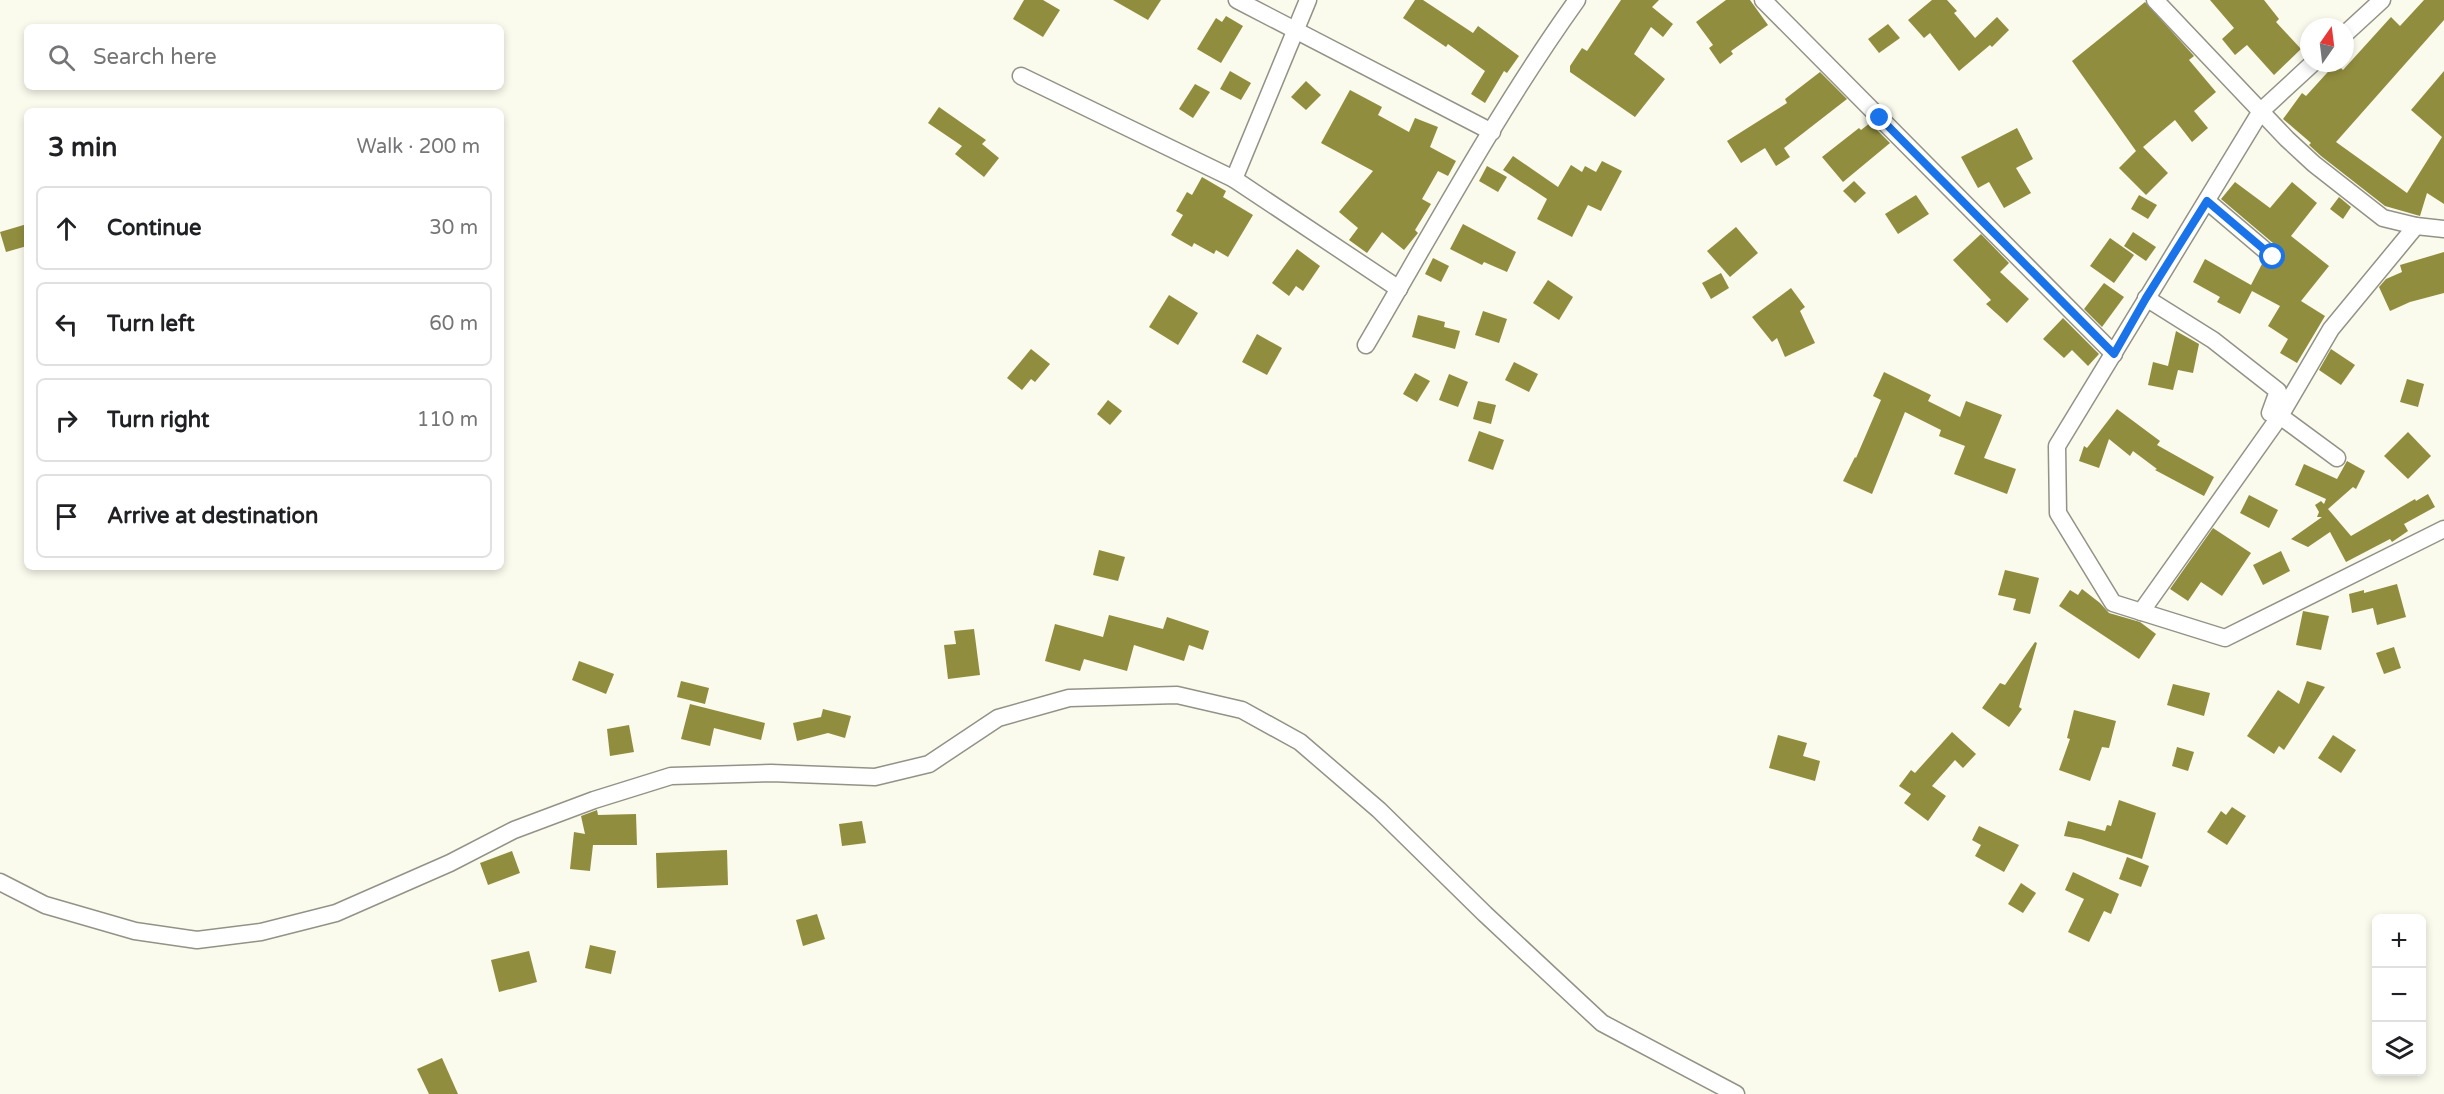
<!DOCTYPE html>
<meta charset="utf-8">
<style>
body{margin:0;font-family:"Varela Round",sans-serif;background:#f6f6f6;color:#202124}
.controls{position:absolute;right:18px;bottom:18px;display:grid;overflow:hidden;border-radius:9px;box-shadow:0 3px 9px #0003}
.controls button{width:54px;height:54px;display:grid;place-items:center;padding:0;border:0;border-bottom:2px solid #e0e0e0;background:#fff;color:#202124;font:30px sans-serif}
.compass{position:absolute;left:2300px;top:18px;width:54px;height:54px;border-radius:50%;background:#fff;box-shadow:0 3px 9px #0003;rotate:14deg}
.stop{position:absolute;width:18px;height:18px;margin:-14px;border:4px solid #1a73e8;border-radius:50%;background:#fff}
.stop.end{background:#1a73e8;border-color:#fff;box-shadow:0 2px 6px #0008}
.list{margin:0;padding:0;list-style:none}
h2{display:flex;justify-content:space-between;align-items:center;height:78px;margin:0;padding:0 24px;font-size:26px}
h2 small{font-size:20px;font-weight:400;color:#757577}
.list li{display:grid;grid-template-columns:39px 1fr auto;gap:18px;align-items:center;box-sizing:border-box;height:84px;margin:0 12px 12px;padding:0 12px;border:2px solid #e0e0e0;border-radius:9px}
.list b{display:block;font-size:22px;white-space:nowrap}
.list em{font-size:20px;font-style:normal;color:#757577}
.icon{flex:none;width:33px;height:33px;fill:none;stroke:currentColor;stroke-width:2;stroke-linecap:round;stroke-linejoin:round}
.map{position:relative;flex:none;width:2444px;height:1094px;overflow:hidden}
.search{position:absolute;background:#fff;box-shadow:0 3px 9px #0003;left:24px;top:24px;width:480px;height:66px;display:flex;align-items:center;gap:15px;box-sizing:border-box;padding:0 21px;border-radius:9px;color:#757577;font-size:22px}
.panel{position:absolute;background:#fff;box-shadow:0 3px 9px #0003;left:24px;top:108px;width:480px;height:462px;border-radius:9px}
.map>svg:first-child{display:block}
.building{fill:#918d3e}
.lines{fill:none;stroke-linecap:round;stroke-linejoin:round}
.street-casing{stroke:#939286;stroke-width:19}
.street{stroke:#fff;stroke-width:16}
.route{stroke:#1a73e8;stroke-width:8}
</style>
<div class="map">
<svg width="2444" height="1094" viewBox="0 0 2444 1094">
<rect width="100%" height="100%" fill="#fafaed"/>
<g class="building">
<path d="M1024,0H1043L1060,10L1043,37L1013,19Z"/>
<path d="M1113,0H1161L1148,20Z"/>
<path d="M1415,0H1423L1473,33L1478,26L1519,56L1507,73L1504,71L1485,103L1471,94L1485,71L1448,44L1446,47L1403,18Z"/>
<path d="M1621,0H1659L1652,7L1673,24L1663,37L1651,27L1634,54L1665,79L1635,117L1570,72V66L1582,48L1587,51Z"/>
<path d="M1726,0H1750L1768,25L1731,51L1733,54L1720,64L1709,48L1713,45L1696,22Z"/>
<path d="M1932,0H1947L1957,11L1954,13L1975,38L1997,17L2009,30L1992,47L1990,45L1959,71L1930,33L1924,38L1908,20Z"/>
<path d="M2210,0H2264L2279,19L2276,22L2301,49L2274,75L2247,45L2235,55L2222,39L2234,28Z"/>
<path d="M2424,0H2444V20L2336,142L2407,193L2442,137L2411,110L2444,71V204L2427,193L2420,216L2385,206L2321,156L2309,145L2311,143L2283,119L2302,93L2306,96L2336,63L2343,70L2391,17L2400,26Z"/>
<path d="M2145,2L2194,56L2189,60L2216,92L2194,111L2208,128L2192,142L2175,120L2143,147L2168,173L2146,195L2119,168L2136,151L2072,61Z"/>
<path d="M1226,16L1243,26L1221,63L1197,49L1216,18L1222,22Z"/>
<path d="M1888,24L1900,38L1879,53L1868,39Z"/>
<path d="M1230,71L1251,83L1241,100L1220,89Z"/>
<path d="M1820,72L1847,99L1784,148L1790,157L1776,166L1765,148L1741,163L1727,141L1787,103L1785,99Z"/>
<path d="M1306,81L1321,95L1306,110L1291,97Z"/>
<path d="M1195,84L1210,92L1193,118L1179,109Z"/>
<path d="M1350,90L1382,107L1378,115L1409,132L1415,118L1438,127L1430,147L1456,161L1448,176L1438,171L1422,199L1431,204L1415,230L1418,233L1404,250L1382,232L1367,253L1349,240L1358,228L1339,212L1373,171L1321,143Z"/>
<path d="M939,107L986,140L982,144L999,158L984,177L955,154L962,146L928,123Z"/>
<path d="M1870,123L1890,143L1843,182L1822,157L1859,128L1861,130Z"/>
<path d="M2017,128L2033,159L2016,168L2031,193L2004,208L1989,182L1978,188L1961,157Z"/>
<path d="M1513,156L1558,187L1571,165L1582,172L1585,166L1596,172L1602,161L1622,171L1601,211L1588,205L1572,237L1537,219L1547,199L1503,170Z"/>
<path d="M1487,166L1507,177L1498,192L1479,181Z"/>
<path d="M1202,177L1226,191L1223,197L1253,215L1228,257L1216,250L1214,254L1194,243L1192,247L1171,235L1183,215L1176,211L1187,192L1192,195Z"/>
<path d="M1854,181L1866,193L1855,203L1843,191Z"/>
<path d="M2235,182L2270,208L2292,182L2317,203L2291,236L2329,266L2301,301L2325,316L2297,363L2280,353L2288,339L2268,326L2280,306L2252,291L2240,314L2217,302L2220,297L2193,282L2205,259L2251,285L2263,262L2271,267H2276L2283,259L2280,249L2221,199Z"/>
<path d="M1916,195L1929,214L1898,234L1885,214Z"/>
<path d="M2139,195L2157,205L2148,219L2131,209Z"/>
<path d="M2339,197L2351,207L2343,219L2330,209Z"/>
<path d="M27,224V246L6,252L0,232Z"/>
<path d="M1463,224L1516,252L1507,272L1484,262L1482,265L1450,249Z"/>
<path d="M1736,227L1758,253L1730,277L1707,251Z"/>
<path d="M2133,232L2156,247L2146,261L2124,246Z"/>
<path d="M1981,234L2009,263L2000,272L2029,299L2007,323L1986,304L1991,300L1953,260Z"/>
<path d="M2110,238L2134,255L2114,283L2090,266Z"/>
<path d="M1297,249L1320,266L1303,291L1296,286L1289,296L1272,283Z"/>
<path d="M2444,252V293L2410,302L2390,311L2379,287L2386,279L2402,272L2400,265Z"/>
<path d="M1433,258L1449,266L1441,282L1425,274Z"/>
<path d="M1721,273L1729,288L1711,299L1702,283Z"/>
<path d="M1548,280L1573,297L1559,320L1533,303Z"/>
<path d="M2104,283L2124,297L2102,327L2084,309Z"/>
<path d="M1791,288L1805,307L1800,311L1815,343L1785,357L1777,338L1772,342L1752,317Z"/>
<path d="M1169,295L1198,313L1178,345L1149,327Z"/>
<path d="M1483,311L1507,319L1499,343L1475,335Z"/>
<path d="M1418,315L1445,322L1444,327L1460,331L1455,349L1412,337Z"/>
<path d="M2063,318L2099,354L2088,366L2072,350L2064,358L2043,339Z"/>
<path d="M2176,331L2199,344L2193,373L2178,370L2173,390L2148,385L2153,362L2168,366Z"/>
<path d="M1257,334L1282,348L1267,375L1242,362Z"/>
<path d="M1031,349L1050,364L1035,382L1031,379L1022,390L1007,378Z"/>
<path d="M2331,349L2355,365L2341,385L2319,370Z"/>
<path d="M1514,362L1538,374L1529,392L1505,380Z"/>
<path d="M1884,372L1931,395L1928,401L1960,417L1966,401L2002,415L1984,458L2016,469L2007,494L1954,474L1965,446L1939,436L1941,430L1905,412L1872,494L1843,481L1855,457L1856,458L1881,400L1873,396Z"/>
<path d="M1415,373L1430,381L1417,402L1403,394Z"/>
<path d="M1449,374L1468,382L1458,407L1439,400Z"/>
<path d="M2407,379L2424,384L2418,407L2400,402Z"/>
<path d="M1108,400L1122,411L1110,425L1097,414Z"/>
<path d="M1478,401L1496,405L1491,424L1473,419Z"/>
<path d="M2117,409L2160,441L2157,445L2214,477L2204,496L2155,470L2157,469L2133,451L2130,456L2109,439L2099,468L2079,461L2084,446L2087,448Z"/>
<path d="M1479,431L1504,440L1493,470L1468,461Z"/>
<path d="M2408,432L2431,456L2408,479L2384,456Z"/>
<path d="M2347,461L2365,471L2356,489L2353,487L2328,509L2351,536L2415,499L2416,501L2428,494L2435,507L2404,524L2408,531L2392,542L2390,539L2346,562L2330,532L2308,547L2291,539L2322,517H2317L2319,512L2315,505L2321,501L2324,504L2326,499L2295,485L2304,464L2337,479Z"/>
<path d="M2249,495L2278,510L2269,528L2240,513Z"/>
<path d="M2213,528L2251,553L2222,596L2201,582L2188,601L2170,589Z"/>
<path d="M1099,550L1125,557L1118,581L1093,575Z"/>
<path d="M2281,551L2290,571L2263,585L2253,565Z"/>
<path d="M2005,570L2039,578L2030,614L2013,610L2016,599L1998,595Z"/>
<path d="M2397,584L2406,617L2377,625L2373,608L2352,613L2349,594L2364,590V593Z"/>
<path d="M2082,589L2100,603L2109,613L2140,622L2156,634L2139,659L2059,606L2070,590L2078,595Z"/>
<path d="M2303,611L2329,616L2321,650L2296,645Z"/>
<path d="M1109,615L1163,629L1167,617L1209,631L1203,650L1189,645L1184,661L1134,645L1127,671L1084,659L1080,671L1045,661L1055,624L1103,637Z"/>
<path d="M974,629L980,675L948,679L944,645L956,644L954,631Z"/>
<path d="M2035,642L2037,643L2019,707L2022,709L2009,727L1982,708L2000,683L2005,685Z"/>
<path d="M2394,647L2401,668L2384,674L2376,653Z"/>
<path d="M579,661L614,674L606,694L572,680Z"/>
<path d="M681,681L709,688L705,704L677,697Z"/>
<path d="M2307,681L2325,687L2284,750L2279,746L2274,754L2247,736L2278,690L2299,704Z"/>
<path d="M2173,684L2210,693L2204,716L2167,705Z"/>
<path d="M690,704L765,723L761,740L714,728L710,746L681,739Z"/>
<path d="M823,709L851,716L845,738L828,733L797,741L793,723L821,717Z"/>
<path d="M2074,710L2116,721L2109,748L2102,747L2090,781L2059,770L2070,739L2067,738Z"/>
<path d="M629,725L634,752L610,756L607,729Z"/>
<path d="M1952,732L1976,754L1963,768L1955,760L1932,786L1946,796L1928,821L1904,803L1911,794L1899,786L1911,770L1915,773Z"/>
<path d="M1778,735L1807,743L1803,756L1820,761L1815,781L1769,768Z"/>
<path d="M2333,735L2356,750L2341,773L2318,758Z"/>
<path d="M2177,747L2194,752L2188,771L2172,766Z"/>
<path d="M2119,800L2156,813L2142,859L2081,839L2064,836L2068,821L2105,831L2107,825L2111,826Z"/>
<path d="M2232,807L2246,816L2227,845L2207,832L2221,811L2226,815Z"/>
<path d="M597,810L598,815L636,814L637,845H593L590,871L570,869L574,832L585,834L581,816Z"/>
<path d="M862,821L866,843L842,846L839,824Z"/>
<path d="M1979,826L2019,845L2004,872L1975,856L1981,845L1972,840Z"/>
<path d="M727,850L728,885L657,888L656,853Z"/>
<path d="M512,851L520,873L488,885L480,863Z"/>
<path d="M2127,857L2149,866L2141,887L2119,879Z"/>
<path d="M2073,872L2119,894L2111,914L2104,911L2089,942L2068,932L2084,899L2065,890Z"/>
<path d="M2021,883L2036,893L2023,913L2008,904Z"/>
<path d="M817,914L825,939L803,946L796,920Z"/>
<path d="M590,945L616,951L611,974L585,968Z"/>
<path d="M529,951L537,982L499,992L491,960Z"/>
<path d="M442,1058L458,1094H429L417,1069Z"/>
</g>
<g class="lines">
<defs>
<g id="street">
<path d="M1237,0L1492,132"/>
<path d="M1763,0L2114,354"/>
<path d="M2155,0L2287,139L2314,164L2383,218L2416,226L2444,229"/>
<path d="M2345,34L2382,0"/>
<path d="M2313,63L2261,111L2057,446L2058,513L2113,603L2225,638L2444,529"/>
<path d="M1021,76L1234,179L1399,289"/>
<path d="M1234,179L1308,0"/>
<path d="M2207,201L2273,257"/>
<path d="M2146,298L2213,340L2278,391L2270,413L2280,416L2337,458"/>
<path d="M1366,345C1434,229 1499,109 1577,0"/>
<path d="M2141,612L2280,416L2331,329L2416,226"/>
<path d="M0,882L45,905L135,931L197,940L261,932L336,913L450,863L514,830L594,800L671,776L771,773L875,777L929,764L998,718L1069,698L1177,695L1242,710L1300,742L1379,810L1485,914L1602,1023L1736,1094"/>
</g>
</defs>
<use href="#street" class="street-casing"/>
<use href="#street" class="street"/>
</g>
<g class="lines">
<path class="route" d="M1880,118L2114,354L2146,298L2207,201L2273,257"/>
</g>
</svg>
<div class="controls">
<button>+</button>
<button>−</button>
<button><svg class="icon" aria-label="layers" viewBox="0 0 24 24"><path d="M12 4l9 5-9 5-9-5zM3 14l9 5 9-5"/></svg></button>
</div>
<svg class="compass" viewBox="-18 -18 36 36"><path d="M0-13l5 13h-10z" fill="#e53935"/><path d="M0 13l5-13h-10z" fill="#757577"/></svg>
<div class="stop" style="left:2273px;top:257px"></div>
<div class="stop end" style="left:1880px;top:118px"></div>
<div class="search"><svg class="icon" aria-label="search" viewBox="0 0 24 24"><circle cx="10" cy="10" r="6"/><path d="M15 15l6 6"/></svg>Search here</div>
<section class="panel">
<h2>3 min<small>Walk · 200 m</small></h2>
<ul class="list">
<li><svg class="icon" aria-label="ahead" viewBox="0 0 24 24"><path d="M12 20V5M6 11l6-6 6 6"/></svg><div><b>Continue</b></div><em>30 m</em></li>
<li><svg class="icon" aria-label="left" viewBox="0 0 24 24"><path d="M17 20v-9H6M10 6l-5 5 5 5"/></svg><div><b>Turn left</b></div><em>60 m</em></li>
<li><svg class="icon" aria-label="right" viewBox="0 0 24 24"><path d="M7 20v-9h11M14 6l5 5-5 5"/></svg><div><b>Turn right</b></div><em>110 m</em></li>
<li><svg class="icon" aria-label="arrive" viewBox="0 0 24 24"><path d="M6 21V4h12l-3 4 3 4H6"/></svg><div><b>Arrive at destination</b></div></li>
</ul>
</section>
</div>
